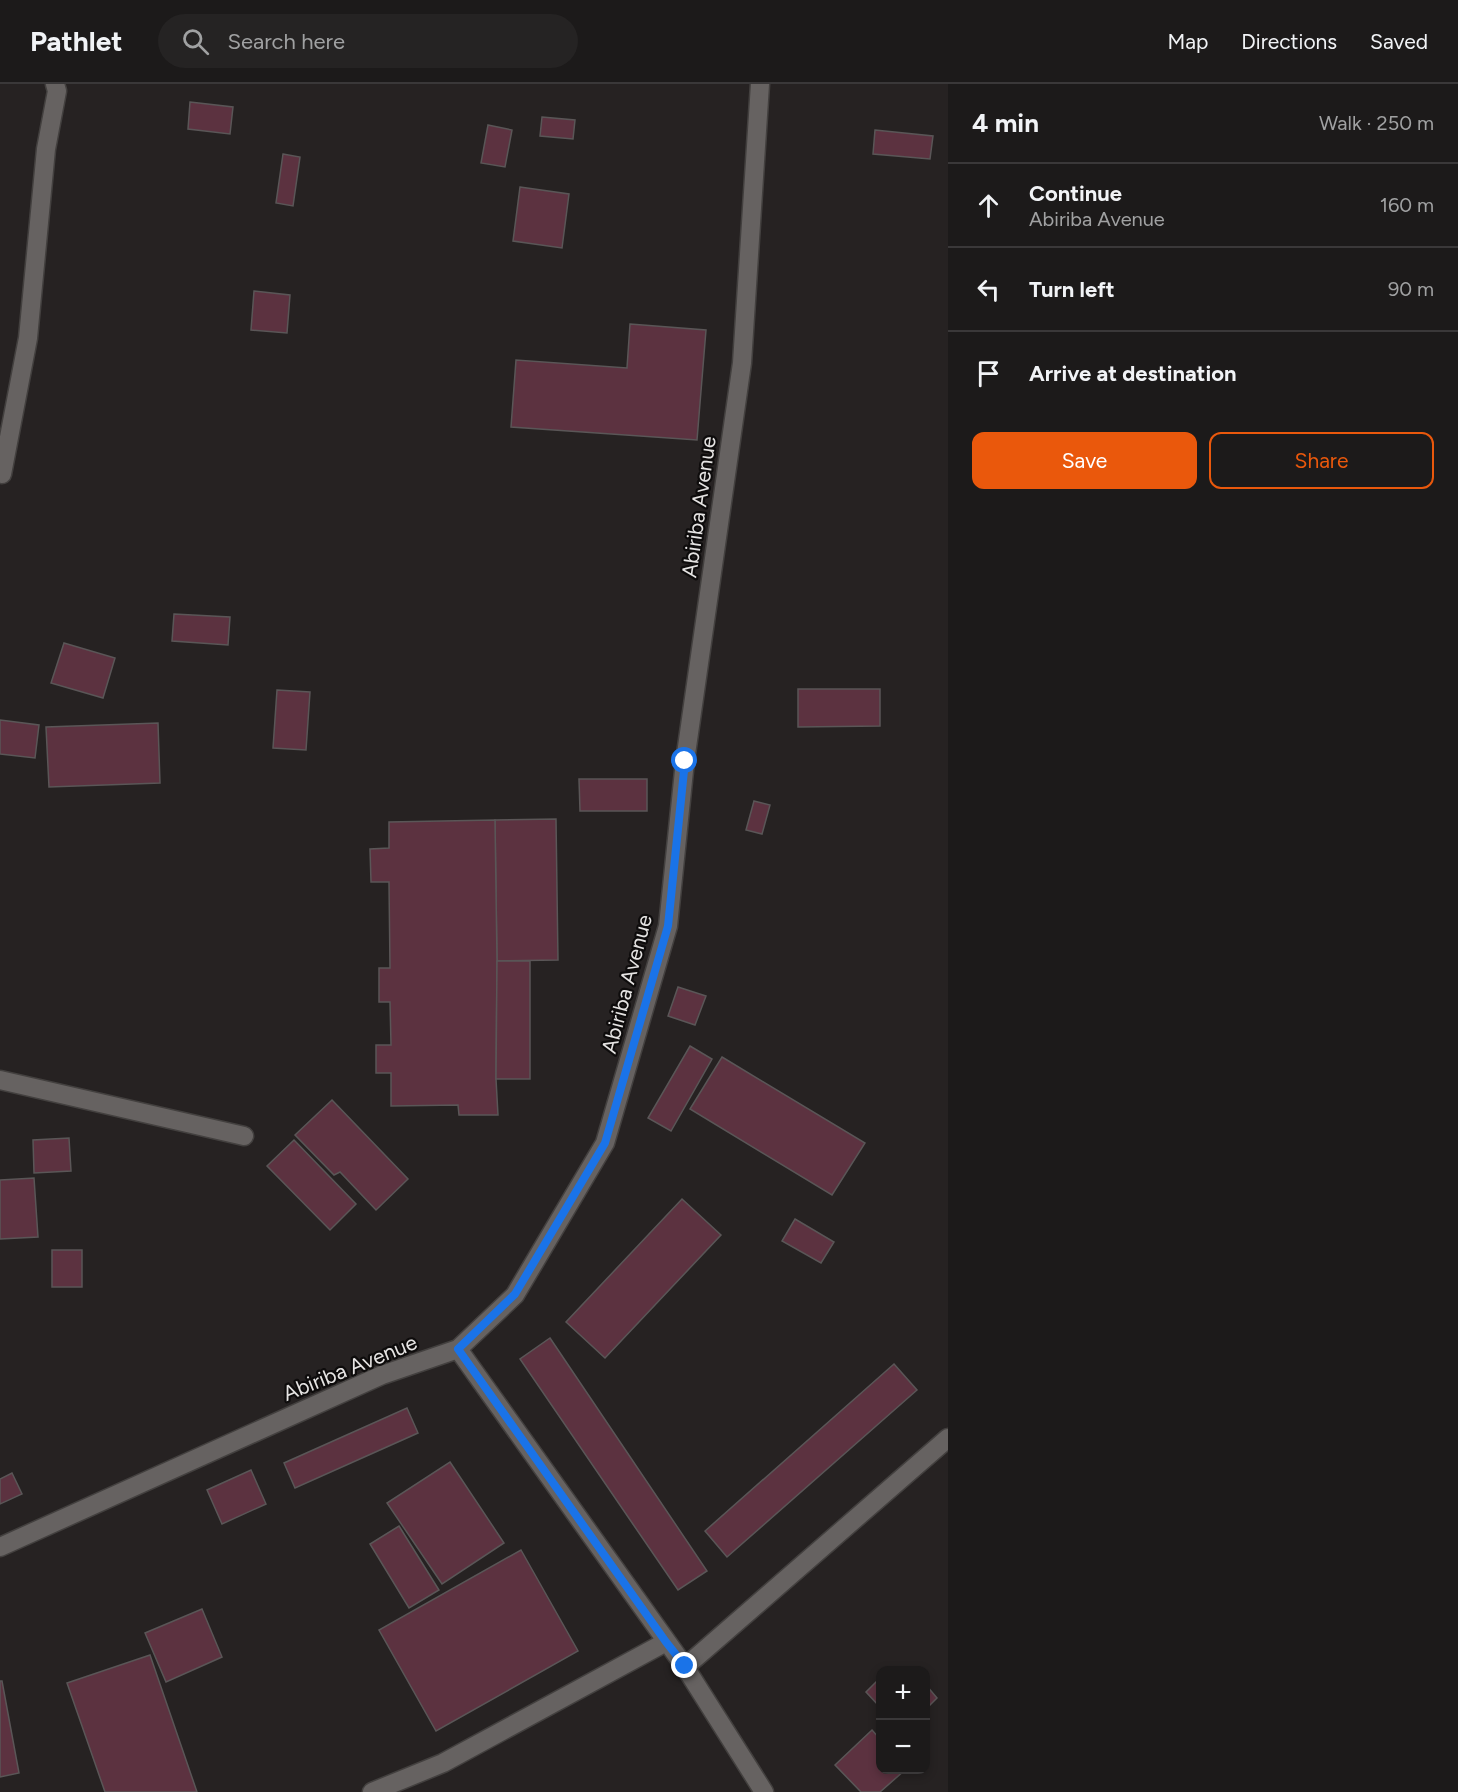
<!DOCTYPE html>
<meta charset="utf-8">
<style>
body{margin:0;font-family:Figtree,sans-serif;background:#252323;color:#f1f3f6}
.controls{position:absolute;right:18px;bottom:18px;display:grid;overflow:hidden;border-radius:12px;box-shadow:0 3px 9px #0003}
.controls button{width:54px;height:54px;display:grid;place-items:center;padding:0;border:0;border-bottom:2px solid #3a3839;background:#1c1a1a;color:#f1f3f6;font:30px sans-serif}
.stop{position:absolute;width:18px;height:18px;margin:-14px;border:4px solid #1a73e8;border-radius:50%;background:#fff}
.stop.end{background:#1a73e8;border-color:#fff;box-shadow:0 2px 6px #0008}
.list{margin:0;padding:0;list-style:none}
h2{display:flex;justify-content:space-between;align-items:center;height:78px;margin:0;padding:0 24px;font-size:26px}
h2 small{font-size:20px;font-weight:400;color:#a0a1a2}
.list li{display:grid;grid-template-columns:39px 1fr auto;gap:18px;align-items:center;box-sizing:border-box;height:84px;padding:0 24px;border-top:2px solid #3a3839}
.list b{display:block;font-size:22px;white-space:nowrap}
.list p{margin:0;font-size:20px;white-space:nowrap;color:#a0a1a2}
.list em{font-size:20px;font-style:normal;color:#a0a1a2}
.actions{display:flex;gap:12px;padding:18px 24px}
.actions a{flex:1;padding:14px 0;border:2px solid #ea580c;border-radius:12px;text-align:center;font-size:21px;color:#ea580c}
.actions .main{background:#ea580c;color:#fff}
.icon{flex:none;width:33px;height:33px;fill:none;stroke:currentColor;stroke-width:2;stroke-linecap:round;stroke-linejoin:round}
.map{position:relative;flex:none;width:948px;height:1708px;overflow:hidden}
header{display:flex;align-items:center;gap:36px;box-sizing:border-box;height:84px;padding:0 30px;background:#1c1a1a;border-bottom:2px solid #3a3839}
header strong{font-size:28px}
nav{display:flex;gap:33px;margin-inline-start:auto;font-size:21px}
.search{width:420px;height:54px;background:#252323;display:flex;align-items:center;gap:15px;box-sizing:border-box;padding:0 21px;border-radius:33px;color:#a0a1a2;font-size:22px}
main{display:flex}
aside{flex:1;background:#1c1a1a}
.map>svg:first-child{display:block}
.building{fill:#5c3240;stroke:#5a5657;stroke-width:1.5}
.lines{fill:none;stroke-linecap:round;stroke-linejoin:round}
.minor-casing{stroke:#43403f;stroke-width:21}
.minor{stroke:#666261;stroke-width:18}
.route{stroke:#1a73e8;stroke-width:8}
.labels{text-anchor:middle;stroke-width:4.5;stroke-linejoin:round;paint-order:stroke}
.street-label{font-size:21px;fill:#e6e4e3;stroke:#0e0c0c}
</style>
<header>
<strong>Pathlet</strong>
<div class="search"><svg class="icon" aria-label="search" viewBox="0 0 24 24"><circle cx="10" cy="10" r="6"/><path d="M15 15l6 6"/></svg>Search here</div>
<nav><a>Map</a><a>Directions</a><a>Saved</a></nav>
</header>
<main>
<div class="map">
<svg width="948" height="1708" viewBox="0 0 948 1708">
<rect width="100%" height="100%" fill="#262222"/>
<g class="building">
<path d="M190,18L233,23L230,50L188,45Z"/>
<path d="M542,33L575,36L573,55L540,52Z"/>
<path d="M488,41L512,46L505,83L481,79Z"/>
<path d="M875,46L933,52L930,75L873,70Z"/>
<path d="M283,70L300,73L293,122L276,119Z"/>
<path d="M520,103L569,110L562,164L513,157Z"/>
<path d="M254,207L290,211L287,249L251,246Z"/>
<path d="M630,240L706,246L697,356L511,343L516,276L627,284Z"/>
<path d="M174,530L230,533L228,561L172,557Z"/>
<path d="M64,559L115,574L103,614L51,599Z"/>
<path d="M798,605H880V642L798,643Z"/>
<path d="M277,606L310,608L306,666L273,664Z"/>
<path d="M0,636L39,641L35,674L0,670Z"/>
<path d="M158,639L160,699L49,703L46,643Z"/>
<path d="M579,695H647V727H580Z"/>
<path d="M754,717L770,721L762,750L746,746Z"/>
<path d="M556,735L558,876L497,877L495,736Z"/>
<path d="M495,736L497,877L496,995L498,1031H459L458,1021L391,1022V989H376V961H391L390,918H379V884H390L389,798H371L370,765L389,764V738Z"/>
<path d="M497,877H530V995H496Z"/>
<path d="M678,903L706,912L695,941L668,932Z"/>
<path d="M690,962L712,975L671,1047L648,1034Z"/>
<path d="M722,973L865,1059L832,1111L690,1025Z"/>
<path d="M332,1016L408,1095L376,1126L340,1088L334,1091L295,1051Z"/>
<path d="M69,1054L71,1087L34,1089L33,1056Z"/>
<path d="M294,1056L356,1120L330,1146L267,1082Z"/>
<path d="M34,1094L38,1153L0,1155V1096Z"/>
<path d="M682,1115L721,1151L605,1274L566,1238Z"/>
<path d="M795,1135L834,1158L821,1179L782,1157Z"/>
<rect x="52" y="1166" width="30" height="37"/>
<path d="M550,1254L707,1487L678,1506L520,1275Z"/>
<path d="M894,1280L917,1306L727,1473L705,1447Z"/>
<path d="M407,1324L418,1349L295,1404L284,1379Z"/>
<path d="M450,1378L504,1459L442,1500L387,1419Z"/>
<path d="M251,1386L266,1420L222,1440L207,1406Z"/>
<path d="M12,1389L22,1410L0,1420V1395Z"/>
<path d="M399,1442L439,1506L409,1524L370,1460Z"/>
<path d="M521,1466L578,1567L436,1647L379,1546Z"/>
<path d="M202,1525L222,1573L166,1598L145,1549Z"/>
<path d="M150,1571L197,1708H105L67,1599Z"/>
<path d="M880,1594V1623L866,1608Z"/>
<path d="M0,1597H2L19,1689L0,1693Z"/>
<path d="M926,1601L937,1614L926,1625Z"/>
<path d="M872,1646L880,1655V1686H905L880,1708H861L835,1681Z"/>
</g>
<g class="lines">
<defs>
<g id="minor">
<path d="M2,390L28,254L46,65L57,7L55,0"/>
<path d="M0,996L244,1052"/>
<path d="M458,1265L685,1583L764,1708"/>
<path d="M0,1463L382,1291L458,1265L515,1211L605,1059L668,842L685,677L742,279L760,0"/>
<path d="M685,1583L948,1354"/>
<path d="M372,1708L443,1679L666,1558"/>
</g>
</defs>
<use href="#minor" class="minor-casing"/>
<use href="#minor" class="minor"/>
</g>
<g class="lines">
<path class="route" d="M685,677L668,842L605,1059L515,1210L458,1265L666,1558L685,1582"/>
</g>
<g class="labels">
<g class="street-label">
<text transform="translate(699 423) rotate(-82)" y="7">Abiriba Avenue</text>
<text transform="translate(627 900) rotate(-75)" y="7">Abiriba Avenue</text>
<text transform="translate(350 1284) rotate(-22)" y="7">Abiriba Avenue</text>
</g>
</g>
</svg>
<div class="controls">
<button>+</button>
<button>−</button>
</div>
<div class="stop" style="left:685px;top:677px"></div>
<div class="stop end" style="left:685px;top:1582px"></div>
</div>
<aside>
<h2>4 min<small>Walk · 250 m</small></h2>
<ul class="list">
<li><svg class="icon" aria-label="ahead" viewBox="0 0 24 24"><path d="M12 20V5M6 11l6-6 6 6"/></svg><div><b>Continue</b><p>Abiriba Avenue</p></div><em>160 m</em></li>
<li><svg class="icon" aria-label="left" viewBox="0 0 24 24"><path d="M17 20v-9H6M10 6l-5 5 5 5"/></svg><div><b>Turn left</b></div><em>90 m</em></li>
<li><svg class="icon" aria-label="arrive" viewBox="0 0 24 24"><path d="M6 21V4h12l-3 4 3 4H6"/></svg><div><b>Arrive at destination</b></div></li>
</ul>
<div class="actions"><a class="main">Save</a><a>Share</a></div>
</aside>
</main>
